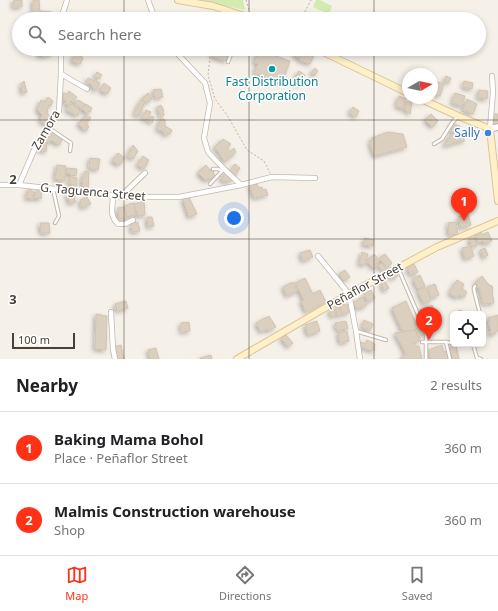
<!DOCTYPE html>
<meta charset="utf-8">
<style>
body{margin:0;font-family:"Noto Sans",sans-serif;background:#f2f2f2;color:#202124}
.controls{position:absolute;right:12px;bottom:12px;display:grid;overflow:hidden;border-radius:6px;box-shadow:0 2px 6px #0003}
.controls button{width:36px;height:36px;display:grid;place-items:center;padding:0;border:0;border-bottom:1px solid #e0e0e0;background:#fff;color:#202124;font:20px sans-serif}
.compass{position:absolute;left:402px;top:68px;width:36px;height:36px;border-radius:50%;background:#fff;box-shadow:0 2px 6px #0003;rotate:81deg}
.scale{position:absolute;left:12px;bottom:10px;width:63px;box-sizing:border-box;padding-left:4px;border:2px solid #494137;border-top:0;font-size:11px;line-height:14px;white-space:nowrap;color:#494137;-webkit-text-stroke:3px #fff;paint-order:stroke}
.you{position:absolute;left:234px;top:218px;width:14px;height:14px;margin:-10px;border:3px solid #fff;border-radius:50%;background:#1a73e8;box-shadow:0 0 0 6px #1a73e833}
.badge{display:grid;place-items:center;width:26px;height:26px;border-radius:50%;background:#ff3116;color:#fff;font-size:13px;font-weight:700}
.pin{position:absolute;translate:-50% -33px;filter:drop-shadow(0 1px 2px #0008)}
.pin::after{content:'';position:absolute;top:21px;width:14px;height:12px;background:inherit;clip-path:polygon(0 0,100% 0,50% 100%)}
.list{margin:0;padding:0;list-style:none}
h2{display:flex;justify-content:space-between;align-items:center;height:52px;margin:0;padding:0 16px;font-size:17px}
h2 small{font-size:13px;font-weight:400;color:#757577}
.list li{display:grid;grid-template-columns:26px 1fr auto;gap:12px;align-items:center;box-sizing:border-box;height:72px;padding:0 16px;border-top:1px solid #e0e0e0}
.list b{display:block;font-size:15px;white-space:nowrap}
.list p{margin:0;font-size:13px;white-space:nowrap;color:#757577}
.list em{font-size:13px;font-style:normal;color:#757577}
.icon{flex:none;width:22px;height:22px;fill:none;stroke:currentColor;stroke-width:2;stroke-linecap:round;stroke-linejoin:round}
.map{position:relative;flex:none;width:498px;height:359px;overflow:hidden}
.search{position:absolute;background:#fff;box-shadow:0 2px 6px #0003;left:12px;right:12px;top:12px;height:44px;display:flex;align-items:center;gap:10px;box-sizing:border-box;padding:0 14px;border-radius:22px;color:#757577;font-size:15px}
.sheet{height:196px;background:#fff}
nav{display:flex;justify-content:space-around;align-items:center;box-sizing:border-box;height:56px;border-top:1px solid #e0e0e0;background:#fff;font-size:11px;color:#757577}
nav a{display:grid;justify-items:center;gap:2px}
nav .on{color:#ff3116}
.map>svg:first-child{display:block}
.green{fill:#d3ebb0}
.building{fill:#dbcfc0;stroke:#d3c4b0;filter:url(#shadow)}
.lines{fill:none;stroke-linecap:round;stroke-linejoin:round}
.service-casing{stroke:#c1b9ab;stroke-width:4.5}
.minor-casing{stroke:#c1b9ab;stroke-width:6}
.tertiary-casing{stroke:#c1b9ab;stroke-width:8}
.secondary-casing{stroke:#dbc698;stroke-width:8}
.path{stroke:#c4b49b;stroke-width:1;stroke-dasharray:2 2;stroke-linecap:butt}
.service{stroke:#fff;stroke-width:2.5}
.minor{stroke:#fff;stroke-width:4.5}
.tertiary{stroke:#fff;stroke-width:5.5}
.secondary{stroke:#fff0c9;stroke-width:6}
.grid{fill:none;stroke:#494137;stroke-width:1;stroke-opacity:0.55}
.culture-dot{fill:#0f9aa8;stroke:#fff;stroke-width:1.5}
.shop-dot{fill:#3f7fe0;stroke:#fff;stroke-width:1.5}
.labels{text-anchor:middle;stroke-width:3;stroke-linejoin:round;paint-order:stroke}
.culture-label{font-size:12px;fill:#0d838f;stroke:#fff}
.street-label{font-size:12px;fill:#494137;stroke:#fff}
.shop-label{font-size:12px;fill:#366cbe;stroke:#fff;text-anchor:end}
.grid-label{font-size:13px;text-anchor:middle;font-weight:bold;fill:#494137;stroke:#fff;stroke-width:3;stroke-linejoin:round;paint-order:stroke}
</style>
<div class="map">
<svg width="498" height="359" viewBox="0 0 498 359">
<defs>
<filter id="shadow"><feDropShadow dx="-2" dy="2" stdDeviation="2" flood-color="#0004"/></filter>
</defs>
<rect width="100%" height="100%" fill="#f5f1e9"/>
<g class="green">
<path d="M196,0H243L245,10Z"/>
<path d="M316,0H320L332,6L329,14L313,7Z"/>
</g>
<g class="building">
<path d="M14,0H22V7H13Z"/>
<path d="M33,0H39L40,13L33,12Z"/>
<path d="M40,11L52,12L51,19H41Z"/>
<path d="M39,49H54L52,55L48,54L47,56L38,55Z"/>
<path d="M214,49H230L226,61L213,57L212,53Z"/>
<path d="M297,49H304L300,58L294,56Z"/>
<path d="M304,49H307L315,53L310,64L299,60Z"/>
<path d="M259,50L290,61L285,75L283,74L280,83L254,73L258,64L254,62Z"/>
<path d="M77,52L83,58L80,64L71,61Z"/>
<path d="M315,68L318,71L314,76L311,73Z"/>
<path d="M299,71L305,75L299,85L293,81Z"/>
<path d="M97,72L102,75L99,79L94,76Z"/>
<path d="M446,76L451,78L449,83L444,81Z"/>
<path d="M88,78L100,83L95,91L91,84L86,82Z"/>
<path d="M432,80L444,84L440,96L432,93Z"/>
<path d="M24,81L27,92L22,93L21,84Z"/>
<path d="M464,81L473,83L472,89L463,87Z"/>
<path d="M104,83L111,88L107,94L100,90Z"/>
<path d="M161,89L163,97L155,98L153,90Z"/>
<path d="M479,90L488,91L487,99L478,98Z"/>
<path d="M69,91L77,97L73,103L71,101L69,105L65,104L66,100H63V93L68,94Z"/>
<path d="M148,93L152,98L147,103L142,99Z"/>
<path d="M455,93L465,96L462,106L452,103Z"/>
<path d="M399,96L406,99L403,109L396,106Z"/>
<path d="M48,97L53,101L51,106L49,104L47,113L51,117L47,125L40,121L42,115L37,110L41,100L45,102Z"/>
<path d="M467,99L477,104L473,114L463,110Z"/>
<path d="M78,100L85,104L82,109L74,104Z"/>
<path d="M141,100L145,102L139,116L134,114Z"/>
<path d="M412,101L410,114L405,110L406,102Z"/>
<path d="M71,104L80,110L78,116L66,110Z"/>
<path d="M86,104L92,108L90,112L89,111L87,114L82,109Z"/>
<path d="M161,105L164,111L163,112L164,115L161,117L157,107Z"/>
<path d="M353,107L359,111L356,117L349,113Z"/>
<path d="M146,110L151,112L147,120L142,118Z"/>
<path d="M431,114L438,121L432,127L425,120Z"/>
<rect x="494" y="114" width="4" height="8"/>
<path d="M87,115L91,118L86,123L89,127L86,131L78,124Z"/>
<path d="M151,116L154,117L152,123L148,121Z"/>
<path d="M161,118L165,120V126L172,130L170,134L167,133L165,136L164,135V131L157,130Z"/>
<path d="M452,123L460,126V133H464V142L461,141L445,146V142L448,141L447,138H450V135L456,134V133L451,132Z"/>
<path d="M53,132L63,138L59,145L51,140L49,143L43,141L45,136L50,137Z"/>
<path d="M388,132L403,134L407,147L374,156L370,143L372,138Z"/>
<path d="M223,139L231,144L227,148L230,152L234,148L236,152L225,162L217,150L214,148Z"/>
<path d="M42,143L47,144L46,152L38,149L39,145H42Z"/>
<path d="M133,145L138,151L133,159L127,156Z"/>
<path d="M118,153L125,158L119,165L112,161Z"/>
<path d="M143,156L149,160L144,169L137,165Z"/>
<path d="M90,158L100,159L98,170L89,168Z"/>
<path d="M235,164L240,168L235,176L230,170Z"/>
<path d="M57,165L66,166L65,181L55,179Z"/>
<path d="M206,165L210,170L211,169L214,172L213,173L215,175L210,180L208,178L206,181L198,173Z"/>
<path d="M67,168L77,169L76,176L70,175V173H66Z"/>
<path d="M85,171L89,172L88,190H83V183L81,182Z"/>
<path d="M225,173L232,179L231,182L229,181L227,182L226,181L224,182L220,177L222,176L224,177L223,175Z"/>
<path d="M70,177L77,178L76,189H72V184H69Z"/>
<path d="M257,184L259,188L262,187L263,190L266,189L268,195L254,198L250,185Z"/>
<path d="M29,188H31V191L34,192L33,199L26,198Z"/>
<path d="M37,189H42L41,199L34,198L35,192H37Z"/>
<path d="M67,193L75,194V197H74L76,202L69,203Z"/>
<path d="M87,197L91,204L82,208L80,200Z"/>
<path d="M189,197L197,214L189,217L183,199Z"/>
<path d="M144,201L145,215L138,216L137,211L135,212L134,204Z"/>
<path d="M134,203L136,215L126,217L124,207L129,204Z"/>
<path d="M124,207L127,218L119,219L118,208Z"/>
<path d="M468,214L471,225L461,228L458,217Z"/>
<path d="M147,217H152L154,226L148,227Z"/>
<path d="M138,222L140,231L132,232L131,224Z"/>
<path d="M456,222L458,234L449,235L448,223Z"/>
<path d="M40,223H49L50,233H41Z"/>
<path d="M481,232L482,235L488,232L492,241L484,244L483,241L478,243L475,234Z"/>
<path d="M474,237L477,246L472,247L469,238Z"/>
<path d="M365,238L374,240L373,246L363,245Z"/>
<path d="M471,246L474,256L465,259L462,248Z"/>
<path d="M485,248L488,255L484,258L480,250Z"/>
<path d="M310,250L313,257L303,261L300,253Z"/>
<path d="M362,252L368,254L365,265L359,264Z"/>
<path d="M374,254L379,260L376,264L377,266L374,269L367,261Z"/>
<path d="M385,254L392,263L387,268L379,258Z"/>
<path d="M381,263L386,268L383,271L378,266Z"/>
<path d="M414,264L418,272L411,275L407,267Z"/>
<path d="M345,270L350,277L344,281L339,274Z"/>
<path d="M396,272L398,276L391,279L389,275Z"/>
<path d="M420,275L425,286L418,289L413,279Z"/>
<path d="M482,276L489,285L492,286L493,290L492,291L494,303L483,304L480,290L475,283Z"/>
<path d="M305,278L313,294L320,290L326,302L306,312L301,301L304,300L295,283Z"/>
<path d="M457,280L464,284L462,289L467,292L464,297L459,295L457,298L449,293Z"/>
<path d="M385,281L389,288L384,291L381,283Z"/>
<path d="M293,282L297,291L287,296L283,287Z"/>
<path d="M435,284L439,295L431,298L427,287Z"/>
<path d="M425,287L431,300L424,304L418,291Z"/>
<path d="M371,290L375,298L368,302L364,294Z"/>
<path d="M361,297L362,298H363L367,305L361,308V307L357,309L353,303Z"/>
<path d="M126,301L128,308L117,311L115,304Z"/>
<path d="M406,301L417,325L420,323L425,334L418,337L415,330L403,332L392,308Z"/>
<path d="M347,304L349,313L342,314L340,305Z"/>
<path d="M432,305L436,313L424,319L420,310Z"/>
<path d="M339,307L342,314L338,316L335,308Z"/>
<path d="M334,309L336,315L332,317L329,311Z"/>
<path d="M461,310L462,314L470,312L471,314H454V313Z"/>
<path d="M96,314L107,316L106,350L95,349Z"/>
<path d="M498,315V331H497L493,335L489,333L491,330L490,329L488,318Z"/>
<path d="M269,316L276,327L268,331L267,329L261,332L256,323Z"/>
<path d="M364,320L373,324L370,331L362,327Z"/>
<path d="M317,321L320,331L308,335L305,325Z"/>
<path d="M346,321L348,329L337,330L335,323Z"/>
<path d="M189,322L190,331L181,332V323Z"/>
<path d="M415,330L420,341L413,343L415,347L419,346L422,359H400L406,354L395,333Z"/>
<path d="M347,331L349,341L340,343L338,333Z"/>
<path d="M286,335L293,343L288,347L281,338Z"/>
<path d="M367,340L375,344L374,351L363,348L360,343V342L366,344Z"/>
<path d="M121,345L124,359H118L114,347Z"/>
<path d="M442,345L444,352L446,351L449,359H431L428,350Z"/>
<path d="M456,345L459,359H452L450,346Z"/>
<path d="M156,348L159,359H150L148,350Z"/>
<path d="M211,355L212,359H201L200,358Z"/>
</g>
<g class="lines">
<defs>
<g id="service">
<path d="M228,62L233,49"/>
<path d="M49,128L71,143L70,151"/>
<path d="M434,144L442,139L452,123L458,116"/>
<path d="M213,169H218L222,171"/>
<path d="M210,184L224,169"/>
<path d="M53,189L59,216L55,223"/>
<path d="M398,268L426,333V359"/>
<path d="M475,286L474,288V290L480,314"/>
<path d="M356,331L386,340"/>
<path d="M422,342H446L453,343"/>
<path d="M446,342L450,359"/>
<path d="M473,344L477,358L481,359"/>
</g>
<g id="minor">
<path d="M148,0L155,19"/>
<path d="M61,19L67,0"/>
<path d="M173,49L205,83L210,103L204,138L208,152L224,169L241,185"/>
<path d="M61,74L87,89"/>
<path d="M490,129L493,92L492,76"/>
<path d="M0,185H19L128,197H179L241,185L272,177L315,178"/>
<path d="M19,185L35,148L59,111L61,74V49"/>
<path d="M111,196L113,199C112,209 110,216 118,224H125L133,220"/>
<path d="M120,197L145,173"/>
<path d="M318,256L349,294L356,331L360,359"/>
<path d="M111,312L113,349L115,359"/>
</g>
<path id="tertiary" d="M490,129L498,127"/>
<g id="secondary">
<path d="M178,0L213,6L254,19"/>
<path d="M317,49L408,93"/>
<path d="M419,98L458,116L490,129L498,201"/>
<path d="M237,359L349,294L437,247L498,221"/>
</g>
</defs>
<use href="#service" class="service-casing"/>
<use href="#minor" class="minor-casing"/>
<use href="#tertiary" class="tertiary-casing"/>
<use href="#secondary" class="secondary-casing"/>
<g class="path">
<path d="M246,0L250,13"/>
<path d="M212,19L213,11"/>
<path d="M301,19L311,0"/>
<path d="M211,49L208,75L215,99L227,115L247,150L264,161L270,173"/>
</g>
<use href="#service" class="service"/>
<use href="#minor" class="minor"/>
<use href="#tertiary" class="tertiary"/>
<use href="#secondary" class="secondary"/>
</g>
<path class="grid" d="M124,0V19M249,0V19M374,0V19M124,49V359M249,49V359M374,49V359M0,120H498M0,239H498"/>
<circle class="culture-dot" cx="272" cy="69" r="4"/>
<circle class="shop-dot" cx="488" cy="133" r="4"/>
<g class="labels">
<g class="culture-label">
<text x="272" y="86">Fast Distribution<tspan x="272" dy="14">Corporation</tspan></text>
</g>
<g class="street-label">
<text transform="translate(46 130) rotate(-60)" y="4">Zamora</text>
<text transform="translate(93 192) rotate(5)" y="4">G. Taguenca Street</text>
<text transform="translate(365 286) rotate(-29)" y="4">Peñaflor Street</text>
</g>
<g class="shop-label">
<text x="480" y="137">Sally</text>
</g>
</g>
<g class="grid-label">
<text x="13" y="184">2</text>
<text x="13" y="304">3</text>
</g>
</svg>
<div class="controls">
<button><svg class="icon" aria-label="locate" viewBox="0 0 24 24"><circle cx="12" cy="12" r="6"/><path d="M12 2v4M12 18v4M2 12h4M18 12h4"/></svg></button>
</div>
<svg class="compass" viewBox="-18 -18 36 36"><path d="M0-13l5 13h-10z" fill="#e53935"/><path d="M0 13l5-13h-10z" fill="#757577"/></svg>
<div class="scale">100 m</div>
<div class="you"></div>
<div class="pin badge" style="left:464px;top:221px">1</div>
<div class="pin badge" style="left:429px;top:340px">2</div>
<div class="search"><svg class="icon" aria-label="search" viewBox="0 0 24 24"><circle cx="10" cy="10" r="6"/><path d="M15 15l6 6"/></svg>Search here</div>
</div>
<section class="sheet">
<h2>Nearby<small>2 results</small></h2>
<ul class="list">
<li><span class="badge">1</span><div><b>Baking Mama Bohol</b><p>Place · Peñaflor Street</p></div><em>360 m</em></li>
<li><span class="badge">2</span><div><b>Malmis Construction warehouse</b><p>Shop</p></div><em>360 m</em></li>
</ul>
</section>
<nav>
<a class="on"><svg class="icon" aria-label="map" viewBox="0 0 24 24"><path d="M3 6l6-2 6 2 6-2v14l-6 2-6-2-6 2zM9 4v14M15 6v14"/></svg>Map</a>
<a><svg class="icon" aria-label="directions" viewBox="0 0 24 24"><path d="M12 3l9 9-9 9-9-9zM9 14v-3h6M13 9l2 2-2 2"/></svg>Directions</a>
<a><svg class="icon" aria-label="saved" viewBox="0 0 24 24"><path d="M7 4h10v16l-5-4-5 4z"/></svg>Saved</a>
</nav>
